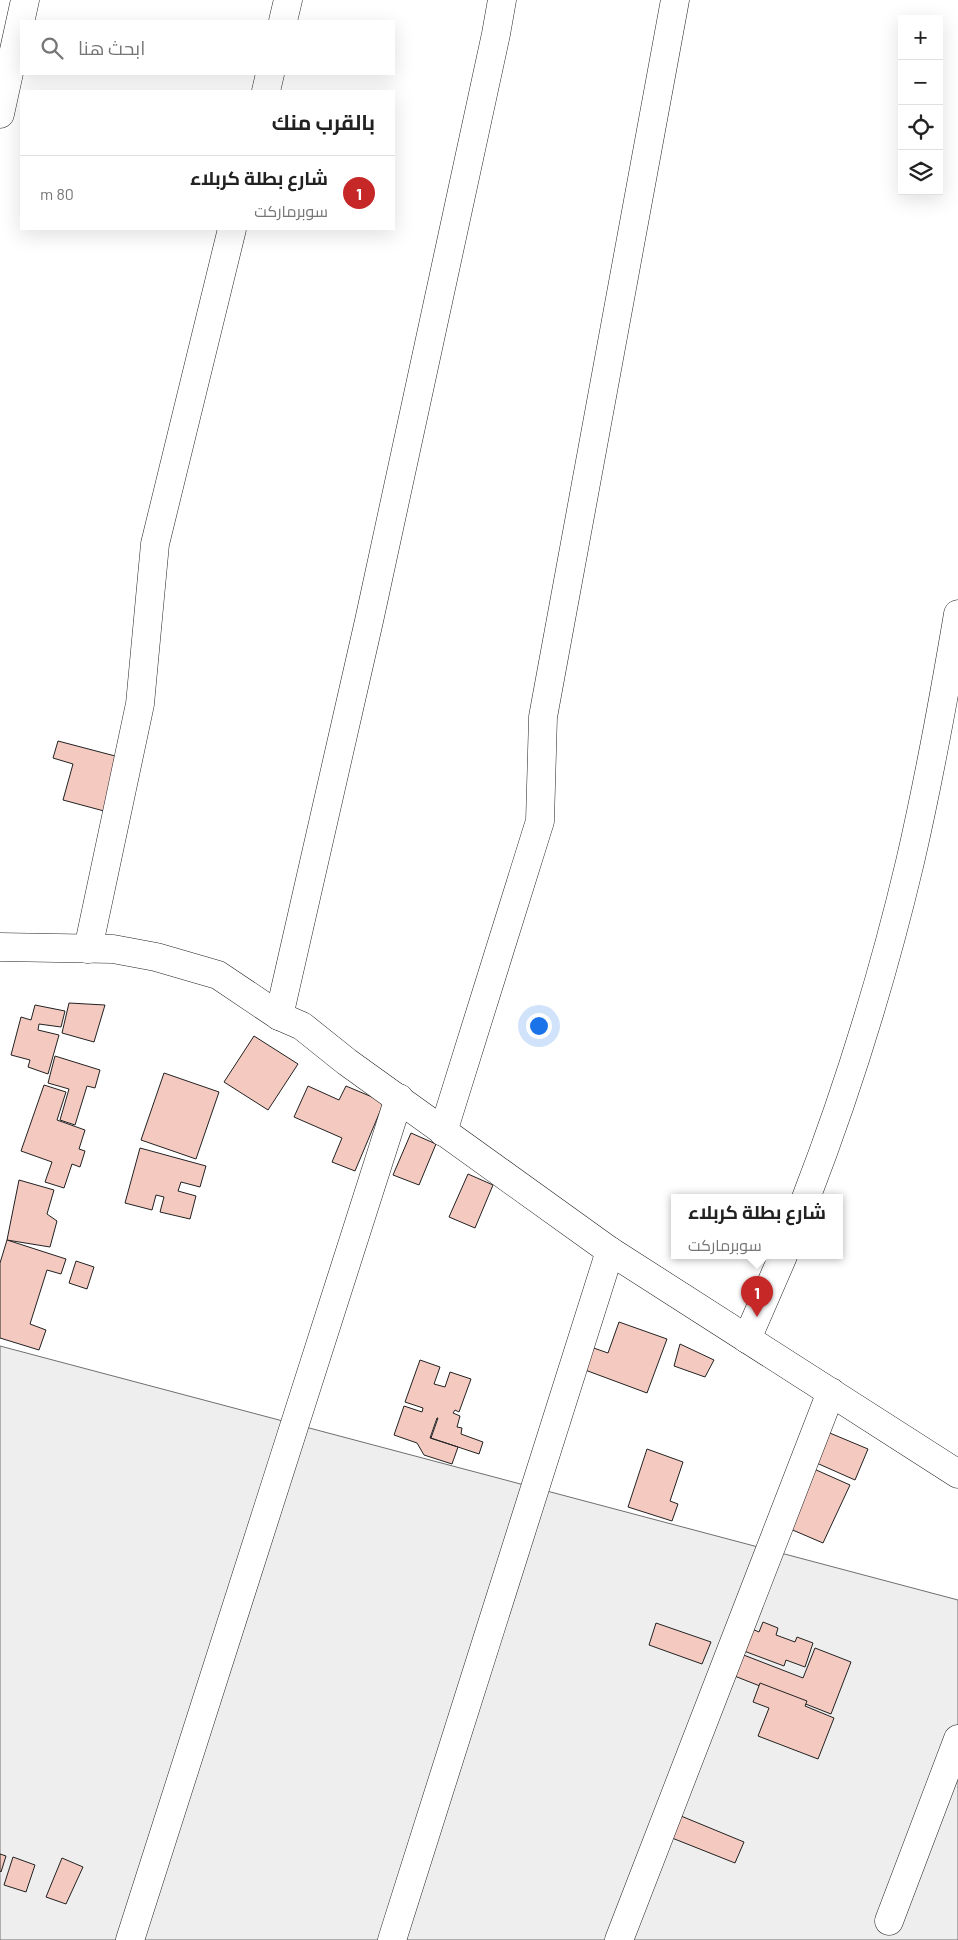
<!DOCTYPE html>
<html lang="ar">
<meta charset="utf-8">
<style>
body{margin:0;font-family:Barlow,Cairo,sans-serif;background:#f6f6f6;color:#222;direction:rtl}
.controls{position:absolute;right:15px;top:15px;display:grid;overflow:hidden;border-radius:0px;box-shadow:0 5px 20px #0002}
.controls button{width:45px;height:45px;display:grid;place-items:center;padding:0;border:0;border-bottom:1px solid #e0e0e0;background:#fff;color:#222;font:25px sans-serif}
.you{position:absolute;left:538px;top:1025px;width:18px;height:18px;margin:-12px;border:4px solid #fff;border-radius:50%;background:#1a73e8;box-shadow:0 0 0 8px #1a73e833}
.badge{display:grid;place-items:center;width:32px;height:32px;border-radius:50%;background:#c62828;color:#fff;font-size:16px;font-weight:700}
.pin{position:absolute;translate:-50% -41px;filter:drop-shadow(0 1px 2px #0008)}
.pin::after{content:'';position:absolute;top:26px;width:18px;height:15px;background:inherit;clip-path:polygon(0 0,100% 0,50% 100%)}
.popup{position:absolute;left:671px;top:1194px;width:172px;height:65px;box-sizing:border-box;display:grid;place-content:center;border-radius:0px;background:#fff;filter:drop-shadow(0 1px 4px #0005);font-size:16px;white-space:nowrap;color:#767676}
.popup b{font-size:19px;color:#222}
.popup::after{content:'';position:absolute;left:50%;top:100%;margin-left:-10px;border:10px solid transparent;border-top-color:#fff}
.list{margin:0;padding:0;list-style:none}
h2{display:flex;justify-content:space-between;align-items:center;height:65px;margin:0;padding:0 20px;font-size:21px}
h2 small{font-size:16px;font-weight:400;color:#767676}
.list li{display:grid;grid-template-columns:32px 1fr auto;gap:15px;align-items:center;box-sizing:border-box;height:75px;padding:0 20px;border-top:1px solid #e0e0e0}
.list b{display:block;font-size:19px;white-space:nowrap}
.list p{margin:0;font-size:16px;white-space:nowrap;color:#767676}
.list em{font-size:16px;font-style:normal;color:#767676}
.icon{flex:none;width:28px;height:28px;fill:none;stroke:currentColor;stroke-width:2;stroke-linecap:round;stroke-linejoin:round}
.map{position:relative;flex:none;width:958px;height:1940px;overflow:hidden;direction:ltr}
.search{position:absolute;background:#fff;box-shadow:0 5px 20px #0002;left:20px;top:20px;width:375px;height:55px;display:flex;align-items:center;gap:12px;box-sizing:border-box;padding:0 18px;border-radius:0px;color:#767676;font-size:19px}
.panel{position:absolute;background:#fff;box-shadow:0 5px 20px #0002;left:20px;top:90px;width:375px;height:140px;border-radius:0px;direction:rtl}
.map>svg:first-child{display:block}
.green{fill:#eee;stroke:#6f6f6f}
.building{fill:#f3c9c0;stroke:#222}
.lines{fill:none;stroke-linecap:round;stroke-linejoin:round}
.street-casing{stroke:#222;stroke-width:29}
.street{stroke:#fff;stroke-width:28}
</style>
<div class="map">
<svg width="958" height="1940" viewBox="0 0 958 1940">
<rect width="100%" height="100%" fill="#fff"/>
<path class="green" d="M0,1346L958,1600V1940H0Z"/>
<g class="building">
<path d="M58,741L119,757L104,811L63,800L73,764L53,758Z"/>
<path d="M69,1003L105,1005L94,1042L62,1033Z"/>
<path d="M35,1005L65,1011L61,1027L39,1024L38,1030L59,1035L48,1074L28,1067L30,1060L11,1055L21,1017L31,1020Z"/>
<path d="M254,1036L298,1064L268,1110L224,1082Z"/>
<path d="M55,1056L100,1070L95,1088L87,1086L75,1125L60,1120L69,1089L48,1083Z"/>
<path d="M164,1073L219,1092L196,1159L141,1140Z"/>
<path d="M44,1085L66,1092L57,1120L85,1130L79,1149L85,1151L80,1167L72,1164L64,1188L45,1182L52,1162L21,1151Z"/>
<path d="M308,1086L339,1100L346,1086L384,1102L355,1171L332,1162L342,1138L294,1117Z"/>
<path d="M411,1133L436,1144L419,1185L393,1175Z"/>
<path d="M140,1148L206,1166L200,1187L181,1182L178,1191L196,1196L190,1219L160,1212L164,1197L156,1195L152,1210L125,1203Z"/>
<path d="M468,1174L493,1185L475,1228L449,1217Z"/>
<path d="M19,1180L54,1190L47,1214L57,1221L50,1247L7,1240Z"/>
<path d="M7,1240L66,1259L61,1274L47,1270L30,1324L46,1330L39,1350L0,1338V1263Z"/>
<path d="M76,1261L94,1267L87,1289L69,1283Z"/>
<path d="M619,1322L667,1339L647,1393L577,1367L585,1345L608,1353Z"/>
<path d="M680,1344L714,1360L705,1377L674,1366Z"/>
<path d="M420,1360L440,1367L434,1384L445,1387L450,1372L471,1379L459,1412L455,1410L453,1413L460,1416L457,1427L462,1428L461,1434L483,1442L479,1454L431,1438L438,1418H437L430,1438L458,1447L452,1464L424,1455L417,1443L394,1435L404,1406L422,1412L423,1408L405,1402Z"/>
<path d="M825,1431L868,1449L855,1480L812,1461Z"/>
<path d="M647,1449L683,1462L670,1501L678,1504L672,1521L628,1507Z"/>
<path d="M814,1469L850,1485L823,1543L788,1528Z"/>
<path d="M763,1622L778,1628L776,1635L795,1642L797,1637L813,1643L805,1667L786,1660L784,1666L744,1651L752,1629L759,1632Z"/>
<path d="M656,1623L711,1642L702,1664L649,1645Z"/>
<path d="M815,1648L851,1662L831,1714L732,1675L741,1654L803,1678Z"/>
<path d="M760,1683L807,1701L805,1706L834,1718L818,1759L758,1736L769,1708L753,1702Z"/>
<path d="M681,1816L744,1842L735,1863L672,1838Z"/>
<path d="M0,1854L6,1856L1,1872L0,1871Z"/>
<path d="M13,1857L35,1865L26,1892L4,1885Z"/>
<path d="M62,1858L83,1867L66,1904L46,1897Z"/>
</g>
<g class="lines">
<defs>
<g id="street">
<path d="M283,21L288,0"/>
<path d="M266,91L270,74"/>
<path d="M0,114L25,0"/>
<path d="M0,947L113,949L156,957L218,975L279,1016L302,1026L347,1062L610,1251L958,1474"/>
<path d="M88,949L140,704L155,544L232,229"/>
<path d="M279,1016L369,621L496,34L502,0"/>
<path d="M443,1132L540,821L543,717L675,0"/>
<path d="M806,1198C848,1089 883,976 910,862C929,780 944,697 958,614"/>
<path d="M747,1339L783,1256"/>
<path d="M889,1921L958,1739"/>
<path d="M130,1940L399,1098"/>
<path d="M392,1940L610,1251"/>
<path d="M619,1940L831,1392"/>
</g>
</defs>
<use href="#street" class="street-casing"/>
<use href="#street" class="street"/>
</g>
</svg>
<div class="controls">
<button>+</button>
<button>−</button>
<button><svg class="icon" aria-label="locate" viewBox="0 0 24 24"><circle cx="12" cy="12" r="6"/><path d="M12 2v4M12 18v4M2 12h4M18 12h4"/></svg></button>
<button><svg class="icon" aria-label="layers" viewBox="0 0 24 24"><path d="M12 4l9 5-9 5-9-5zM3 14l9 5 9-5"/></svg></button>
</div>
<div class="you"></div>
<div class="pin badge" style="left:757px;top:1317px">1</div>
<div class="popup"><b>شارع بطلة كربلاء</b>سوبرماركت</div>
<div class="search"><svg class="icon" aria-label="search" viewBox="0 0 24 24"><circle cx="10" cy="10" r="6"/><path d="M15 15l6 6"/></svg>ابحث هنا</div>
<section class="panel">
<h2>بالقرب منك<small></small></h2>
<ul class="list">
<li><span class="badge">1</span><div><b>شارع بطلة كربلاء</b><p>سوبرماركت</p></div><em>80 m</em></li>
</ul>
</section>
</div>
